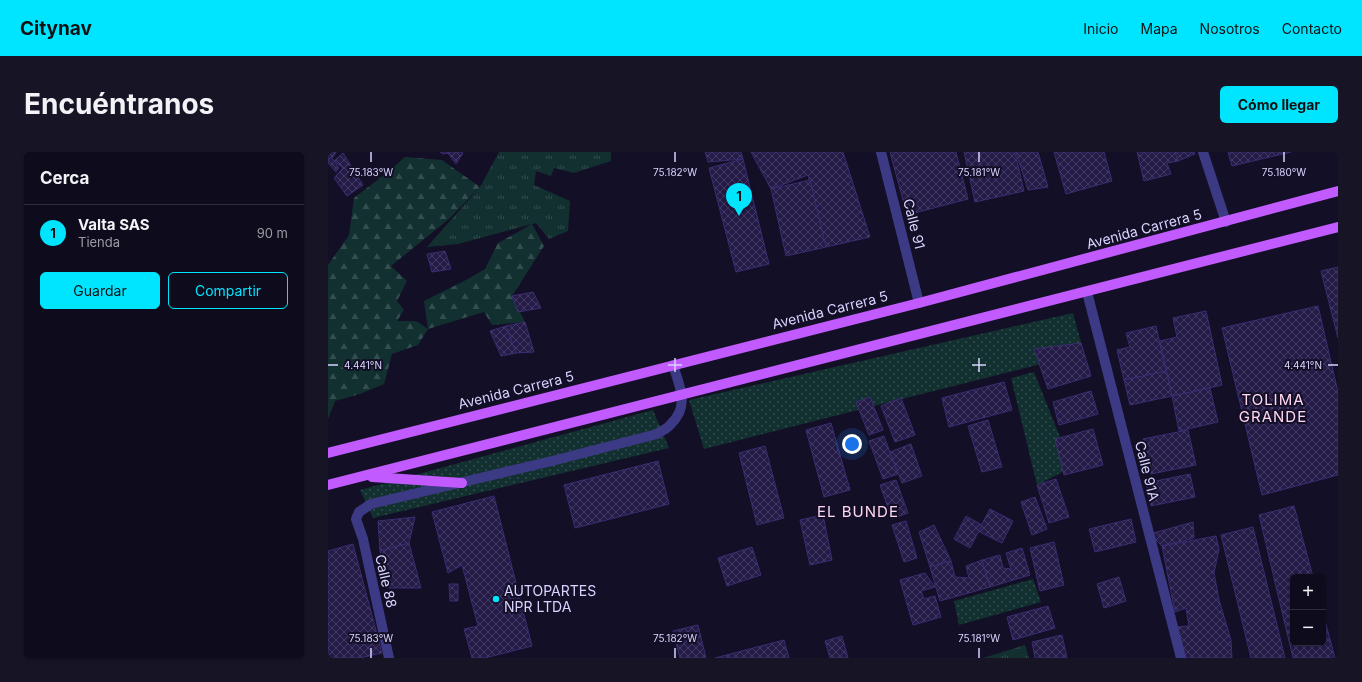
<!DOCTYPE html>
<html lang="es">
<meta charset="utf-8">
<style>
body{margin:0;font-family:Inter,sans-serif;background:#171425;color:#f1f3f6}
.controls{position:absolute;right:12px;bottom:12px;display:grid;overflow:hidden;border-radius:6px;box-shadow:0 1px 3px #0004}
.controls button{width:36px;height:36px;display:grid;place-items:center;padding:0;border:0;border-bottom:1px solid #2e2b3b;background:#0e0b1c;color:#f1f3f6;font:20px sans-serif}
.you{position:absolute;left:524px;top:292px;width:14px;height:14px;margin:-10px;border:3px solid #fff;border-radius:50%;background:#1a73e8;box-shadow:0 0 0 6px #1a73e833}
.badge{display:grid;place-items:center;width:26px;height:26px;border-radius:50%;background:#00e5ff;color:#111;font-size:13px;font-weight:700}
.pin{position:absolute;translate:-50% -33px;filter:drop-shadow(0 1px 2px #0008)}
.pin::after{content:'';position:absolute;top:21px;width:14px;height:12px;background:inherit;clip-path:polygon(0 0,100% 0,50% 100%)}
.list{margin:0;padding:0;list-style:none}
h2{display:flex;justify-content:space-between;align-items:center;height:52px;margin:0;padding:0 16px;font-size:17px}
h2 small{font-size:13px;font-weight:400;color:#9b9ba3}
.list li{display:grid;grid-template-columns:26px 1fr auto;gap:12px;align-items:center;box-sizing:border-box;height:56px;padding:0 16px;border-top:1px solid #2e2b3b}
.list b{display:block;font-size:15px;white-space:nowrap}
.list p{margin:0;font-size:13px;white-space:nowrap;color:#9b9ba3}
.list em{font-size:13px;font-style:normal;color:#9b9ba3}
.actions{display:flex;gap:8px;padding:12px 16px}
.actions a{flex:1;padding:9px 0;border:1px solid #00e5ff;border-radius:6px;text-align:center;font-size:14px;color:#00e5ff}
.actions .main{background:#00e5ff;color:#111}
.map{position:relative;flex:none;width:1010px;height:506px;overflow:hidden;border-radius:6px}
header{display:flex;align-items:center;gap:24px;box-sizing:border-box;height:56px;padding:0 20px;background:#00e5ff;color:#111}
header strong{font-size:19px}
nav{display:flex;gap:22px;margin-inline-start:auto;font-size:14px}
.intro{display:flex;align-items:center;justify-content:space-between;box-sizing:border-box;height:96px;padding:0 24px}
h1{margin:0;font-size:28px}
.button{padding:10px 18px;border-radius:6px;background:#00e5ff;color:#111;font-size:14px;font-weight:700}
main{display:flex;gap:24px;padding:0 24px}
aside{flex:1;background:#0e0b1c;border-radius:6px;box-shadow:0 1px 3px #0004}
.map>svg:first-child{display:block}
.grass{fill:url(#grass-dots)}
.forest{fill:url(#forest-firs)}
.park{fill:url(#park-tufts)}
.building{fill:url(#building-cross-hatch);stroke:#3b2d73}
.lines{fill:none;stroke-linecap:round;stroke-linejoin:round}
.minor{stroke:#3d3a85;stroke-width:10}
.primary{stroke:#c25bff;stroke-width:10}
.ticks{fill:none;stroke:#d9d4ff;stroke-width:1.5}
.poi-dot{fill:#00e5ff;stroke:#130f26;stroke-width:1.5}
.labels{text-anchor:middle;stroke-width:4;stroke-linejoin:round;paint-order:stroke}
.street-label{font-size:14px;fill:#d9d4ff;stroke:#130f26}
.poi-label{font-size:14px;fill:#d9d4ff;stroke:#130f26;text-anchor:start}
.neighbourhood-label{font-size:15px;letter-spacing:1px;fill:#ffd6f0;stroke:#130f26}
.ticks-label{font-size:10px;text-anchor:middle;fill:#d9d4ff;stroke:#130f26;stroke-width:4;stroke-linejoin:round;paint-order:stroke}
</style>
<header>
<strong>Citynav</strong>
<nav><a>Inicio</a><a>Mapa</a><a>Nosotros</a><a>Contacto</a></nav>
</header>
<div class="intro"><h1>Encuéntranos</h1><a class="button">Cómo llegar</a></div>
<main>
<aside>
<h2>Cerca<small></small></h2>
<ul class="list">
<li><span class="badge">1</span><div><b>Valta SAS</b><p>Tienda</p></div><em>90 m</em></li>
</ul>
<div class="actions"><a class="main">Guardar</a><a>Compartir</a></div>
</aside>
<div class="map">
<svg width="1010" height="506" viewBox="0 0 1010 506">
<defs>
<pattern id="grass-dots" width="8" height="8" patternUnits="userSpaceOnUse"><rect width="8" height="8" fill="#12302f"/><path d="M2 2h.1M6 6h.1" fill="none" stroke="#344d4e" stroke-width="1.8" stroke-linecap="round"/></pattern>
<pattern id="forest-firs" width="22" height="20" patternUnits="userSpaceOnUse"><rect width="22" height="20" fill="#12302f"/><path d="M5 1l3.5 6h-7zM16 11l3.5 6h-7z" fill="#344d4e"/></pattern>
<pattern id="park-tufts" width="24" height="20" patternUnits="userSpaceOnUse"><rect width="24" height="20" fill="#12302f"/><path d="M3 7l-1-3M5 7V3M7 7l1-3M15 17l-1-3M17 17v-4M19 17l1-3" fill="none" stroke="#344d4e"/></pattern>
<pattern id="building-cross-hatch" width="8" height="8" patternUnits="userSpaceOnUse"><rect width="8" height="8" fill="#241b47"/><path d="M0 0l8 8M0 8l8-8" fill="none" stroke="#433b63"/></pattern>
</defs>
<rect width="100%" height="100%" fill="#130f26"/>
<g class="grass">
<path d="M745,161L756,201L376,297L361,248Z"/>
<path d="M706,220L744,315L709,333L683,226Z"/>
<path d="M325,258L341,296L45,366L32,338Z"/>
<path d="M705,427L713,450L631,473L626,449Z"/>
</g>
<path class="forest" d="M77,5L114,8L152,35L121,67L63,114L79,129L69,149L76,158L69,169H88L100,177L96,149L138,128L157,117L170,91L204,72L216,94L184,144L197,170L164,173L156,160L100,177L90,193L64,202L56,232L32,242L7,249L0,267V113L21,83L26,46L61,19Z"/>
<g class="park">
<path d="M171,0H283V9L246,21L226,16L223,24L208,19L206,33L242,49L240,79L221,87L208,71L130,92L99,95L152,35Z"/>
<path d="M697,493L701,506H655Z"/>
</g>
<g class="building">
<path d="M0,0H8V1L4,6L11,16L8,20L0,11Z"/>
<path d="M112,0H134L135,1L128,12L120,1L115,2Z"/>
<path d="M377,0H413L415,7L380,10Z"/>
<path d="M423,0H515L542,85L498,95L480,23L443,37Z"/>
<path d="M562,0H628L640,47L579,63Z"/>
<path d="M636,0H687L696,39L647,50Z"/>
<path d="M688,0H710L720,35L700,38Z"/>
<path d="M726,0H776L784,29L738,42Z"/>
<path d="M809,0H847L850,9L839,11L843,22L816,29Z"/>
<path d="M847,0H866L867,2L850,9Z"/>
<path d="M900,0H963L904,14Z"/>
<path d="M15,1L35,33L19,44L6,26L15,16L6,9Z"/>
<path d="M415,7L441,112L408,120L381,16Z"/>
<path d="M482,28L498,95L458,104L443,37Z"/>
<path d="M117,99L123,117L104,120L99,102Z"/>
<path d="M1010,115V186L993,119Z"/>
<path d="M205,140L213,156L190,160L184,144Z"/>
<path d="M990,154L1010,240V323L934,343L894,176Z"/>
<path d="M878,159L894,233L844,244L832,189L849,185L845,166Z"/>
<path d="M197,170L206,200L188,201L178,174Z"/>
<path d="M178,174L188,201L173,204L162,179Z"/>
<path d="M828,174L838,219L796,228L789,198L802,195L798,181Z"/>
<path d="M753,191L763,224L720,237L706,197Z"/>
<path d="M838,219L844,244L802,253L796,228Z"/>
<path d="M676,230L684,258L621,275L614,246Z"/>
<path d="M882,236L890,270L851,279L844,244Z"/>
<path d="M763,239L770,262L731,273L725,250Z"/>
<path d="M542,245L555,278L541,283L528,250Z"/>
<path d="M573,246L587,283L567,290L553,254Z"/>
<path d="M660,268L674,315L654,320L640,274Z"/>
<path d="M503,271L522,338L496,345L478,278Z"/>
<path d="M765,277L775,313L736,323L727,287Z"/>
<path d="M860,278L868,313L823,322L815,287Z"/>
<path d="M556,284L570,322L555,327L541,289Z"/>
<path d="M583,292L594,324L574,331L562,300Z"/>
<path d="M437,294L456,366L429,373L411,301Z"/>
<path d="M330,309L341,352L247,376L236,333Z"/>
<path d="M862,322L867,345L823,354L818,331Z"/>
<path d="M728,327L741,365L721,371L709,333Z"/>
<path d="M568,328L580,361L564,367L552,333Z"/>
<path d="M166,344L204,494L157,506H144L136,477L150,474L134,413L120,421L104,360Z"/>
<path d="M707,345L719,377L704,383L693,350Z"/>
<path d="M966,354L985,425H965V491H995V461L1007,506H965L931,363Z"/>
<path d="M662,357L685,369L674,391L650,379Z"/>
<path d="M495,363L504,408L482,413L472,368Z"/>
<path d="M638,364L654,373L642,396L626,387Z"/>
<path d="M87,365L81,391L52,399L50,369Z"/>
<path d="M803,367L808,390L767,400L761,377Z"/>
<path d="M578,369L589,406L576,410L564,373Z"/>
<path d="M865,370L866,386L834,394L822,382Z"/>
<path d="M606,373L623,409L602,415L591,380Z"/>
<path d="M925,375L957,506H923L893,383Z"/>
<path d="M888,384L891,397L886,421L891,448L903,488L904,506H858L849,475L861,474L858,456L847,460L834,394Z"/>
<path d="M726,390L736,433L712,439L702,396Z"/>
<path d="M81,391L93,436H61L52,399Z"/>
<path d="M25,392L54,501L32,506H0V399Z"/>
<path d="M424,395L433,423L399,434L390,406Z"/>
<path d="M694,396L702,423L662,435L654,408L672,403L675,416L683,417L678,401Z"/>
<path d="M654,408L662,435L612,449L602,415L623,409L627,425L641,426L638,414Z"/>
<path d="M597,421L607,435L593,439L596,447L607,444L613,465L585,473L572,428Z"/>
<path d="M791,425L798,449L776,456L769,432Z"/>
<path d="M121,432H130V449H122Z"/>
<path d="M720,454L727,476L685,488L679,465Z"/>
<path d="M370,473L378,506H352L345,479Z"/>
<path d="M734,483L739,506H707L704,490Z"/>
<path d="M514,484L520,506H502L497,489Z"/>
<path d="M456,488L461,506H387Z"/>
</g>
<g class="lines">
<g class="minor">
<path d="M553,0L591,151"/>
<path d="M875,0L898,70"/>
<path d="M759,140L853,506"/>
<path d="M61,506L35,387L28,367L31,360L43,352L224,309L329,282C333,279 339,277 342,273C362,255 352,235 345,213"/>
</g>
<g class="primary">
<path d="M0,301L591,151L1010,39"/>
<path d="M44,325L134,331"/>
<path d="M0,333L1010,75"/>
</g>
</g>
<path class="ticks" d="M43,0V10M347,0V10M651,0V10M956,0V10M347,206V220M651,206V220M0,213H10M340,213H354M644,213H658M1000,213H1010M43,496V506M347,496V506M651,496V506"/>
<circle class="poi-dot" cx="168" cy="447" r="4"/>
<g class="labels">
<g class="street-label">
<text transform="translate(586 72) rotate(76)" y="5">Calle 91</text>
<text transform="translate(816 77) rotate(-15)" y="5">Avenida Carrera 5</text>
<text transform="translate(502 158) rotate(-14)" y="5">Avenida Carrera 5</text>
<text transform="translate(188 238) rotate(-14)" y="5">Avenida Carrera 5</text>
<text transform="translate(819 319) rotate(76)" y="5">Calle 91A</text>
<text transform="translate(58 429) rotate(77)" y="5">Calle 88</text>
</g>
<g class="poi-label">
<text x="176" y="444">AUTOPARTES<tspan x="176" dy="16">NPR LTDA</tspan></text>
</g>
<g class="neighbourhood-label">
<text x="945" y="253">TOLIMA<tspan x="945" dy="17">GRANDE</tspan></text>
<text x="530" y="365">EL BUNDE</text>
</g>
</g>
<g class="ticks-label">
<text x="43" y="24">75.183°W</text>
<text x="347" y="24">75.182°W</text>
<text x="651" y="24">75.181°W</text>
<text x="956" y="24">75.180°W</text>
<text x="35" y="217">4.441°N</text>
<text x="975" y="217">4.441°N</text>
<text x="43" y="490">75.183°W</text>
<text x="347" y="490">75.182°W</text>
<text x="651" y="490">75.181°W</text>
</g>
</svg>
<div class="controls">
<button>+</button>
<button>−</button>
</div>
<div class="you"></div>
<div class="pin badge" style="left:411px;top:64px">1</div>
</div>
</main>
